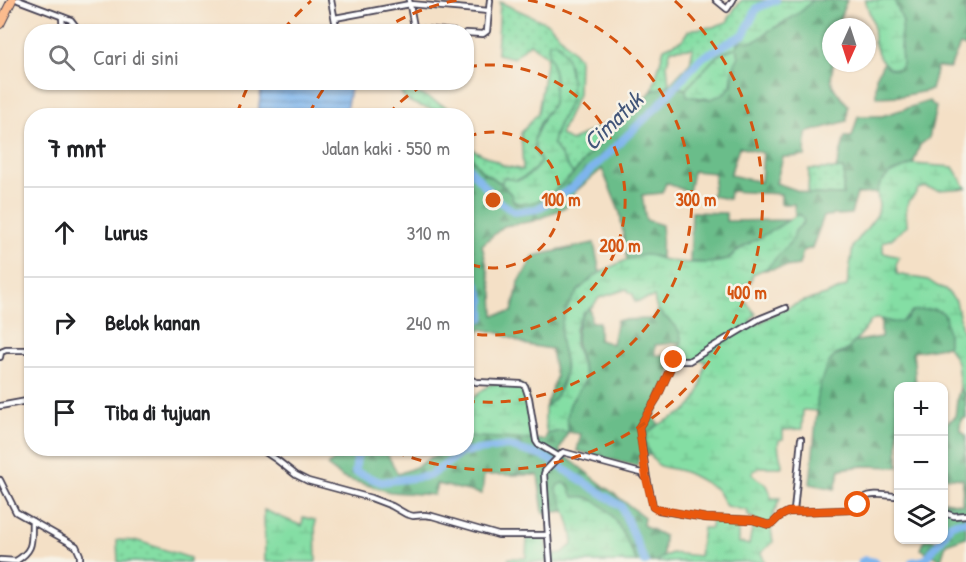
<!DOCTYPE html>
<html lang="id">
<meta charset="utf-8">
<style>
body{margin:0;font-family:"Patrick Hand",sans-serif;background:#f2f2f2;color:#202124}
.controls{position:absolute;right:18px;bottom:18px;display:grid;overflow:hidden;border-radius:12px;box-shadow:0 2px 4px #0004}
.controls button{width:54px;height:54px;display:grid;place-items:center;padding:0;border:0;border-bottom:2px solid #e0e0e0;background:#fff;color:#202124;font:30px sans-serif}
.compass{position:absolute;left:822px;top:18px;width:54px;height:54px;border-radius:50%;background:#fff;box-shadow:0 2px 4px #0004;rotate:183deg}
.stop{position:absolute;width:18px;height:18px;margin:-14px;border:4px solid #ea580c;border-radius:50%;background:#fff}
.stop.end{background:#ea580c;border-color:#fff;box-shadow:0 2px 6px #0008}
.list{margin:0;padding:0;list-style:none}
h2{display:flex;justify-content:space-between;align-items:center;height:78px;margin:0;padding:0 24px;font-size:26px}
h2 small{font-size:20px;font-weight:400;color:#757577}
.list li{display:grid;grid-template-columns:39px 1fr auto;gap:18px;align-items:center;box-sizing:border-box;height:90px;padding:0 24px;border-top:2px solid #e0e0e0}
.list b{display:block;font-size:22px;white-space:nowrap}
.list em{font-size:20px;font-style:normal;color:#757577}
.icon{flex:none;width:33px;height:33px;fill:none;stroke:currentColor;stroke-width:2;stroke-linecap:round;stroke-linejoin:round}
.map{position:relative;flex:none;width:966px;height:562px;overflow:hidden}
.search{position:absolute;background:#fff;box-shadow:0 2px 4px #0004;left:24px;top:24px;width:450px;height:66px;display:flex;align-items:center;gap:15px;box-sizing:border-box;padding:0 21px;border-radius:24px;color:#757577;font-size:22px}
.panel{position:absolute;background:#fff;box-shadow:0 2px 4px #0004;left:24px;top:108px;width:450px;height:348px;border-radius:24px}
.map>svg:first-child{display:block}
.grass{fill:url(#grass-dots);stroke:#538070;stroke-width:1.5;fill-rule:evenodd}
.forest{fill:url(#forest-firs);stroke:#467062;stroke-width:1.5;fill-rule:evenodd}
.wetland{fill:url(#wetland-marsh);stroke:#538070;stroke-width:1.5}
.water{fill:url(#water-rules);stroke:#506c94;stroke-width:1.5}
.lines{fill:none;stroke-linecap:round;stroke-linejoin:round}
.river{stroke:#7eb5ed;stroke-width:8}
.street-casing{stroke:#423e50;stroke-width:8}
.primary-casing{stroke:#423e50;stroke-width:10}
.street{stroke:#fff;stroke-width:4.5}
.primary{stroke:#fbbb8d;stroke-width:8}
.route{stroke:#ea580c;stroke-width:8}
.ring{fill:none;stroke:#d45411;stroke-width:3;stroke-dasharray:10 8}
.labels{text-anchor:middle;stroke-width:5;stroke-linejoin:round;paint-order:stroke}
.water-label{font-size:24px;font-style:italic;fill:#425579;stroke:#f7f3e8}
.centre{fill:#d45411;stroke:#f7f3e8;stroke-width:3}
.ring-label{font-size:18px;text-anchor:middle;font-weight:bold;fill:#d45411;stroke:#f7f3e8;stroke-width:5;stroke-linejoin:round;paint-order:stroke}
</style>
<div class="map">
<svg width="966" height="562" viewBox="0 0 966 562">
<defs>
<pattern id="grass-dots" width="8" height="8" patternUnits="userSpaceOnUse" patternTransform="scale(1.5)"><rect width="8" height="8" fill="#84dea4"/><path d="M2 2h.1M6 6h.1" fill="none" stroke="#72be8e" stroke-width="1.8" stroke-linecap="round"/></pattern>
<pattern id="forest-firs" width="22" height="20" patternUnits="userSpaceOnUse" patternTransform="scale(1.5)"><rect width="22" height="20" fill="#6bbd8a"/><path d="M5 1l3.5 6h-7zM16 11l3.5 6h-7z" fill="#589972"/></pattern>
<pattern id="wetland-marsh" width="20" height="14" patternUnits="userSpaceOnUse" patternTransform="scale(1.5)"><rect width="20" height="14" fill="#84dea4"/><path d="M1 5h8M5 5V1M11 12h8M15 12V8" fill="none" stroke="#72be8e"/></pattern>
<pattern id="water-rules" width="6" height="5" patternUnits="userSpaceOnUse" patternTransform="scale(1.5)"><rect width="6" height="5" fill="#7eb5ed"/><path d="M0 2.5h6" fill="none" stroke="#6793c1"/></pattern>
</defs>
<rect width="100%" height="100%" fill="#f7f3e8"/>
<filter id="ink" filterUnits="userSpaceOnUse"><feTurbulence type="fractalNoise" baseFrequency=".0167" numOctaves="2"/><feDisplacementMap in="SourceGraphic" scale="12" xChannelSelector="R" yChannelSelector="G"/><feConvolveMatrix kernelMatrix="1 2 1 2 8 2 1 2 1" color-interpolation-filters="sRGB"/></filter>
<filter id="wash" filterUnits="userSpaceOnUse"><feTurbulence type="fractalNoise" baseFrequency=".008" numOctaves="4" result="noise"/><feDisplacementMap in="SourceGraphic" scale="24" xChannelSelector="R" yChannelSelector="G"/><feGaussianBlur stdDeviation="1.35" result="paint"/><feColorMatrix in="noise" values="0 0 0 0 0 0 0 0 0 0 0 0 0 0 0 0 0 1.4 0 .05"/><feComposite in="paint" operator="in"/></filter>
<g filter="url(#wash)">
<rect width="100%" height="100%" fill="#f4e0c6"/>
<g class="grass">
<path d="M742,0H781L768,5L754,17L749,29L741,37L736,48L718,55L686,89L668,86L652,91L664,48L682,40L688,31L694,29L713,27L727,22L735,8ZM693,48L690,63L669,85L667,64L671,49Z"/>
<path d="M500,2L549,24L579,58L578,94L560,135L571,141L599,127L598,144L573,174L553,144L554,138L560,121L570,102L564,53L560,49L558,44L548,52C554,64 558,95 551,107C551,109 546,113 545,114C539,123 533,138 535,150C536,154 539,158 541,162C535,170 525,179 515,180C511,180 508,178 504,177L501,183L482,172L467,150L466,146L505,166L523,170L521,133L538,113L547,57L530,43L514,58L497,54Z"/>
<path d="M401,83H412L409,89L447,107L451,115H442L440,111C429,108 405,105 401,92C400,90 400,85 401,83Z"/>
<path d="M809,169H844L843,195L808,194Z"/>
<path d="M117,540L138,541L190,558V562H118Z"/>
</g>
<g class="forest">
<path d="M812,0H847L836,27H831V63H834C827,85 834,89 848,105L847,121L806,133L805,156L783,157L776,183L808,194L843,195L844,169H836L845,137H852L858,116H882L929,101L936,107L929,138L920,145L913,164C898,171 881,176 877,193L857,194L851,214L824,216L812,248L803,251L799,265L764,270L793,239L795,231L804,222L798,215L795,216L794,204H781V194L730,191L729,199L712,196L715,173L693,171L689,192L666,183L662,193L642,195L646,220L662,225L661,258C648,254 640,255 627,260L620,213L602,169L576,191L566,207L534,221L504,226L482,245L493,293L494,315L512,312L519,282L534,256L594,243L600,273L592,278L578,291L563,319L561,341L565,361V374L556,397L545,408L556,377L551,349L527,345L499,333L482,329L472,338L467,336V317L475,312L476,298L467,274L466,150L482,172L501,183L512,195L532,202L549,195L573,174L598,144L599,127L625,114L652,91L668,86L686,89L688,96C694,96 702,100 709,99C717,98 725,91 732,86L733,68L738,51L736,48L740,41H754L769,30L781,25L792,17ZM739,147L763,153L761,182L730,175Z"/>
<path d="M894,0H966V47L960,45L950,68L937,67L931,90L901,96L876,97V77L884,62L889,68L897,69L900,67L902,63L900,38L903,22Z"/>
<path d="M692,212L726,213V221L789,220L759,239L740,249L726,260L709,263L690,262Z"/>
<path d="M590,308L591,322H599V340L612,344L617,320L653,319L658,310C671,321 679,324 682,342L655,345V355L676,356L654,417L659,425C644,433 643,440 650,455H639L637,466L577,451L581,434L568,432L559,451L644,517L643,525L664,536L663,557L658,560L659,562H637C625,538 615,510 588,498C584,496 578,497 574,497L571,495L568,486L564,505L566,511L543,513L538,475H484L482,494L437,484L434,495L390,492L343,478L327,466L345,449H386L385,450L398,474L416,467L444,449L466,448L467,436L545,440L547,434L559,431L567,432C567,424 566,415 569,407C572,397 581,389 586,378C582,359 571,342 579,323C582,316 583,312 590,308Z"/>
<path d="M922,309C928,309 937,308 942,312C948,316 948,339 948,346L913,352L916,386H898V467L864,466L840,469L835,489L810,484L817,411C816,395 822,367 834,357C838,354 844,354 847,350C849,348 851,345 852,342L881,337V318L890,322L906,319L912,311Z"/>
<path d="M960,388L966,397V418L961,419L960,429L966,436V537L946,544L941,560L921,549L925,540H944V501L962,504L963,479L944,477L945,467L944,466V436L947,435L945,424L955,417L957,399Z"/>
</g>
<g class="wetland">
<path d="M781,0H812C802,14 784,22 770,30C765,33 760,40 754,41C751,42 744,41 740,41L741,37L749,29L758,11Z"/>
<path d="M865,0H894L903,22L900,38L902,63L901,67L897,69L889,68L880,59L874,42L873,23Z"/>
<path d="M549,42H556C559,45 562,49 564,53C571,63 573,94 569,104C563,117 554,129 553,144L573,174C565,181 558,188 550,194C541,201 523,207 513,201L512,195L501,183L504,177C508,178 511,180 515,180C525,180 535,170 541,162L535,149L534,139L545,115L551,107L553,103L555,78L551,59L548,52Z"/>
<path d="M734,48H736L739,56L733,68L731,86L723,94L711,99L687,96L686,89L718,55Z"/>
<path d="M913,164L953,167L966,188L938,190L925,187L918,189C916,195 913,196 909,201C904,208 907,218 907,226L891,239L883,242V252C886,255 894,255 899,257L896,265L897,274L928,280L937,286L945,289L956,301L962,330L966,336V397L960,388L957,362L948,346V333L945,315L942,312L934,309L912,311C895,335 884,312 871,321C869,323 868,326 866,328C861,335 854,342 848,349C844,353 840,352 836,355C823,364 816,396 817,411L803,410L802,429L783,430V439L779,440C776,450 782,458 782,467H760L753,472V475C764,486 767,478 771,498H780L770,522L773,542L761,553L765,562H659L658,560L671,553L699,556L703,528H711L712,519L738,520V542L749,545L754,518L748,516V511L726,506C721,500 720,491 713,487C705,483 693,475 684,472C669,465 659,473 650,454C648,450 646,445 646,440C645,427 675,418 685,411C701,401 702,378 706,361L680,359L676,356L679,346L682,342C678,320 670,325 659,311C655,307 655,301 654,297L635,302L633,294L630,293L627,289L599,298L593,306L583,313L575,330V345L586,378C581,389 572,397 569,407C566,415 568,424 568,432L559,431L547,434L545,424V408C559,397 568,377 565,360C564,354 562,348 561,342C558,315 574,291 595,276C603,270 635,255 645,255C652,255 659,259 667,260C678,263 715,265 726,260C731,258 735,252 740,249C758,238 777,229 795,216L798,215L802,216L804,222L795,231L793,239L767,268L753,274L751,282L738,288L736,291L756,314L750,321L754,326L776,313L801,302L826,295L847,286L853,246L877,215L879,206L877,193L880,184L889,174Z"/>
<path d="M490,384H520L527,390L532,440L467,436L466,404Z"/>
<path d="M562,483L566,484C570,488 570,493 574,497C578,497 584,496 588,498C615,507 625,539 637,562H508L509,558H526L527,538L546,536L548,555L562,553L573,544C572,525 564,506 556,489L558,485Z"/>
<path d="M264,510L302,526L303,517L315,520L316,562H265Z"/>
</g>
<path class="water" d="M262,83V82L351,83L345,116L281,115L258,112Z"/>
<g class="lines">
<g class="river">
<path d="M466,165L498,201L515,212L537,209L572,188L657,107L701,58L744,34L757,8L776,0"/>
<path d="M466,257L482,299V317L466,327"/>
<path d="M363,448L358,451L355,472L381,482L429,476L463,452L508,446L545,457L621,506L645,562"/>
<path d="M944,536L951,524L966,521"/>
<path d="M861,562L865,560L875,562"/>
<path d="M912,562L925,560L941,540"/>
</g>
</g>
</g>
<g filter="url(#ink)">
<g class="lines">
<defs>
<g id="street">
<path d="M18,0L71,20L80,32"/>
<path d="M331,0L337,32"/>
<path d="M409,0L415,32"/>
<path d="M716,0L727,9L733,0"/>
<path d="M62,17L63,32"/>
<path d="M335,18L410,4L489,11"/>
<path d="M397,32L415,28L454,32"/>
<path d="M466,33L483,34L487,31L490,0"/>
<path d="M786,308L759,319L689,361H681L677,359L674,360L657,398L639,427L647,478L653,507L659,510L706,518L753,520L769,525L773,523L779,517L788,512L849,510C857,508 857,502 864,498C872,492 888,496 898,496"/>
<path d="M0,357L1,352L6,350H32"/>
<path d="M466,377L476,382L521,384L525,386L529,398L536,441L538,444L558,456"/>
<path d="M0,406L32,400"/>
<path d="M259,448L277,460L296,475L308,481L371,498L392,506L406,514L413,516L424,515L432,516L498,535H548L544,474L545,471L563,452L637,472L642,473L645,477"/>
<path d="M0,480L16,512L76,546L80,555V562"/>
<path d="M794,511L801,439"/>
<path d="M944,513L954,516L966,515"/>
<path d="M548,535L550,562"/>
<path d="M0,560L16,561C35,549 31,542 32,521"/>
</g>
<path id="primary" d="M0,24L12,0"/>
</defs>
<use href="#street" class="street-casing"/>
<use href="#primary" class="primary-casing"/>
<use href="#street" class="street"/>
<use href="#primary" class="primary"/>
</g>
</g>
<g class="lines" filter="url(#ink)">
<path class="route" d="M674,360L657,398L639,427L646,478L653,507L656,509L706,518L753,520L769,525L773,523L779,517L788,512L849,510L854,509L858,505"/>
</g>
<g class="ring">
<path d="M467 137A68 68 0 1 1 467 263"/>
<path d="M388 115A135 135 0 0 1 427 83M467 67A135 135 0 1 1 467 333"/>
<path d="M309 114A203 203 0 0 1 327 84M381 31A203 203 0 0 1 458 0M528 0A203 203 0 0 1 467 401"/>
<path d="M237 114A270 270 0 0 1 249 84M283 30A270 270 0 0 1 311 1M675 1A270 270 0 0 1 388 449"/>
</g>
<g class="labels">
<g class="water-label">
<text transform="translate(613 121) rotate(-44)" y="8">Cimatuk</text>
</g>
</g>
<circle cx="493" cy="200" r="9" class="centre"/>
<g class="ring-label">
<text x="561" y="206">100 m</text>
<text x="696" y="206">300 m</text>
<text x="620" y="252">200 m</text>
<text x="747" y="299">400 m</text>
</g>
</svg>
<div class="controls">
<button>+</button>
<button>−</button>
<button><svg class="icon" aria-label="layers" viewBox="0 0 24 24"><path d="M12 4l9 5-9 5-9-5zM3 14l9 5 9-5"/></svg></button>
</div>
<svg class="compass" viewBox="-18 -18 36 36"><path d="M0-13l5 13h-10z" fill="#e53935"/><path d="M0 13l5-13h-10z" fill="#757577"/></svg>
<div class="stop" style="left:858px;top:505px"></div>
<div class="stop end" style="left:674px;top:360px"></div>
<div class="search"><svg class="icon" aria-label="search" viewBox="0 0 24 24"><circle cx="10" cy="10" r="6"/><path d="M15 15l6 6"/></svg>Cari di sini</div>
<section class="panel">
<h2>7 mnt<small>Jalan kaki · 550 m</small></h2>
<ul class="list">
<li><svg class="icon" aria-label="ahead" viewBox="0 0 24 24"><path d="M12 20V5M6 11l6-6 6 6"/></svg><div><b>Lurus</b></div><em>310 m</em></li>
<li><svg class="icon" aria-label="right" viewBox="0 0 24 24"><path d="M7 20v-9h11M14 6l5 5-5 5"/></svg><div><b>Belok kanan</b></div><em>240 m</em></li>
<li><svg class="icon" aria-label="arrive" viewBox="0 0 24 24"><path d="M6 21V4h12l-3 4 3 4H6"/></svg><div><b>Tiba di tujuan</b></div></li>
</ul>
</section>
</div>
